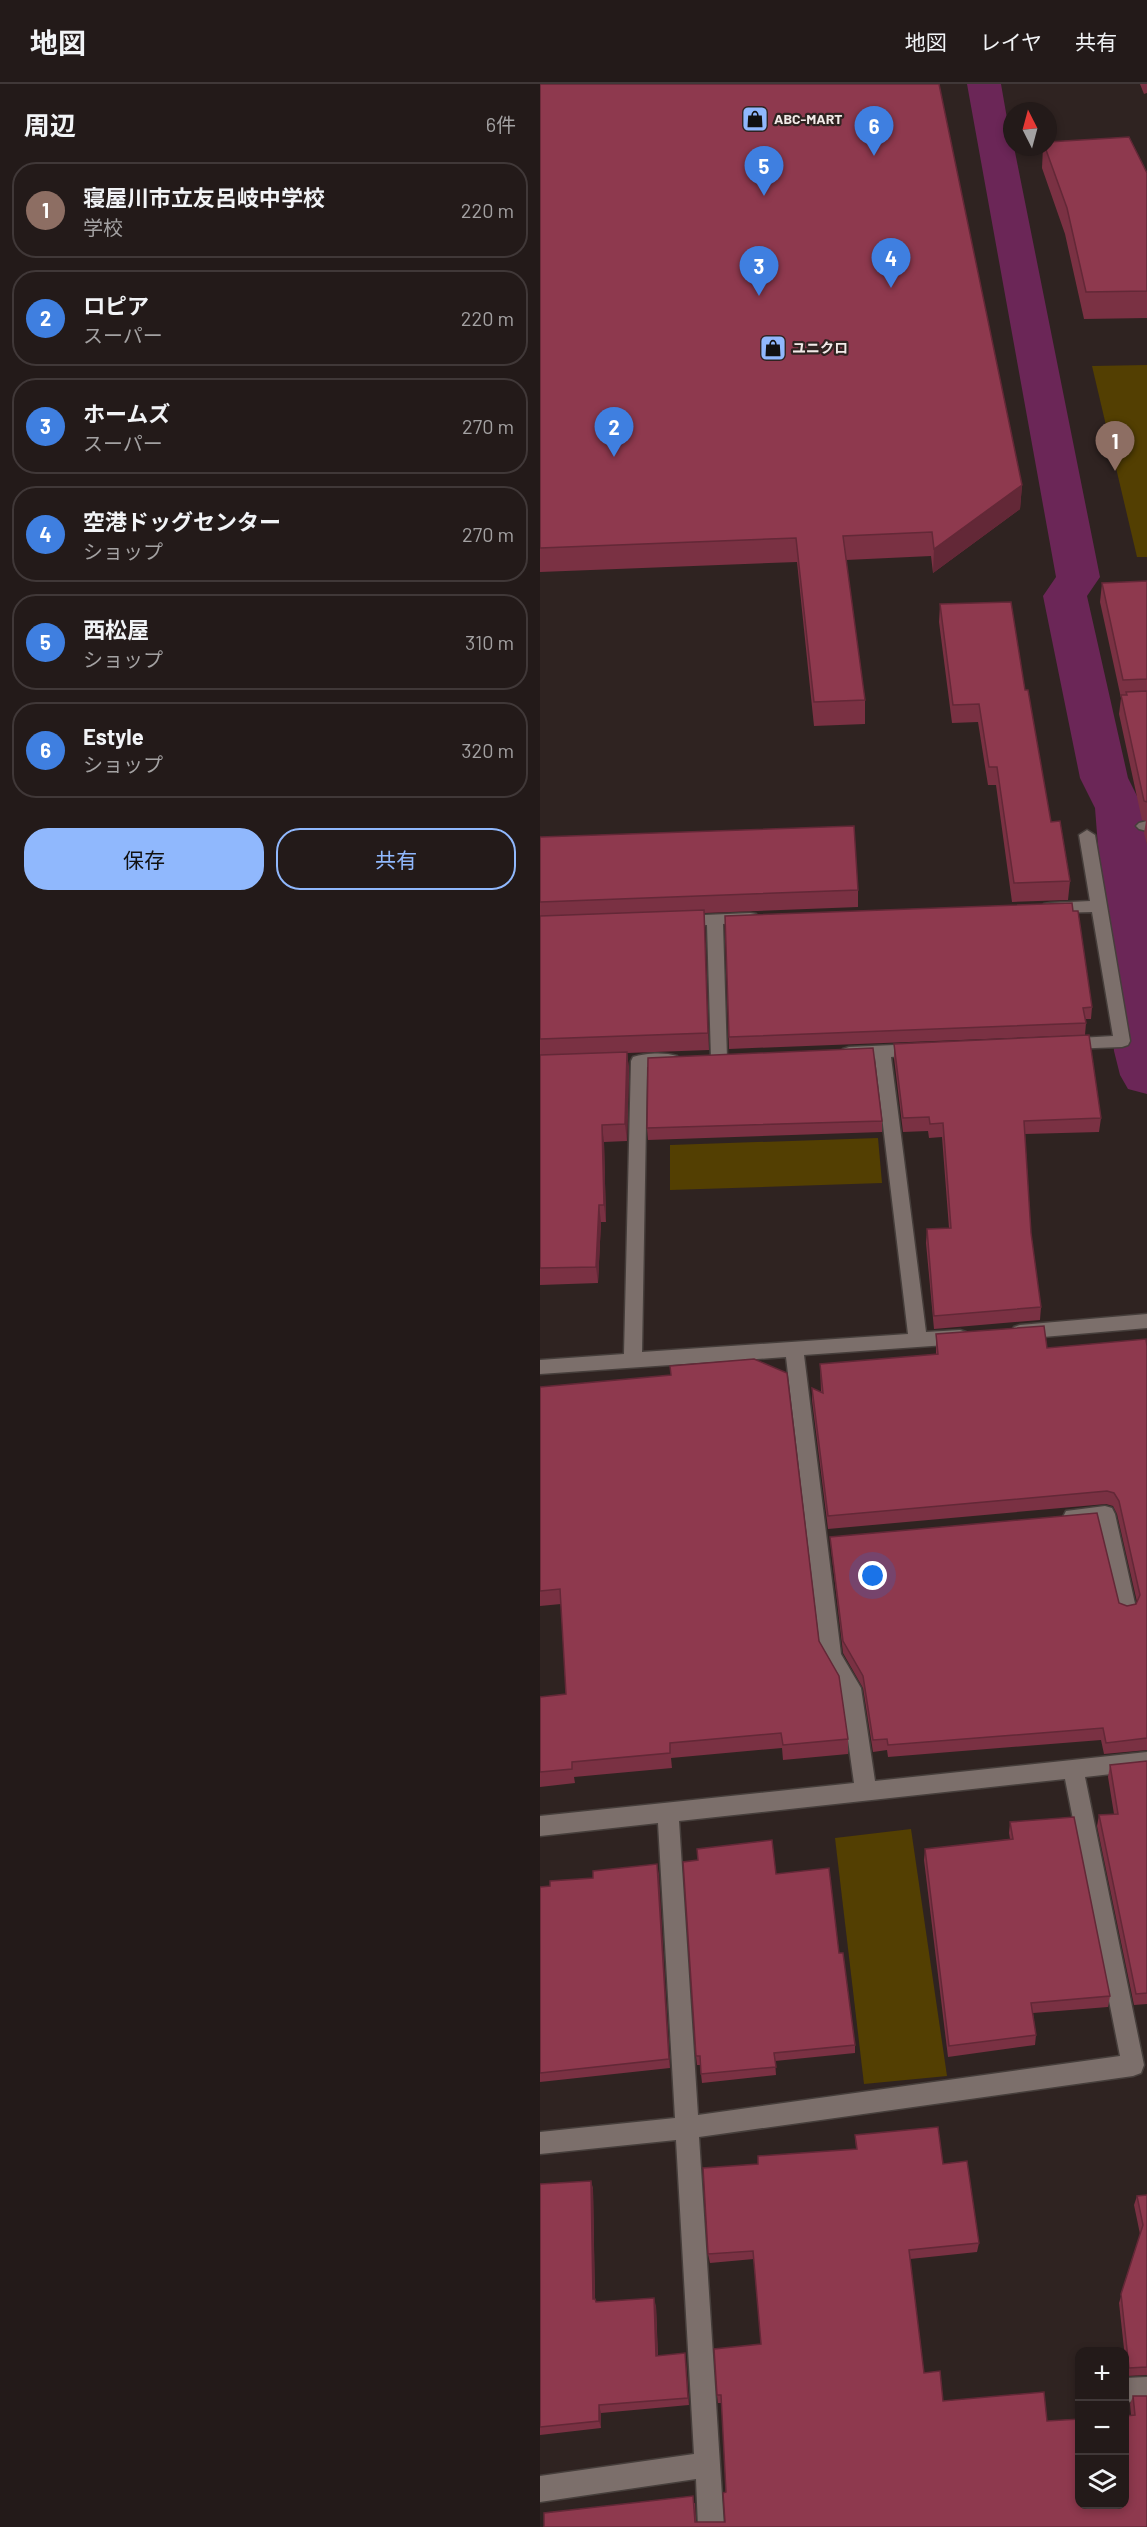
<!DOCTYPE html>
<html lang="ja">
<meta charset="utf-8">
<style>
body{margin:0;font-family:Barlow,"Noto Sans JP",sans-serif;background:#2f2726;color:#f1f3f6}
.controls{position:absolute;right:18px;bottom:18px;display:grid;overflow:hidden;border-radius:12px;box-shadow:0 3px 9px #0003}
.controls button{width:54px;height:54px;display:grid;place-items:center;padding:0;border:0;border-bottom:2px solid #403838;background:#231a19;color:#f1f3f6;font:30px sans-serif}
.compass{position:absolute;left:463px;top:18px;width:54px;height:54px;border-radius:50%;background:#231a19;box-shadow:0 3px 9px #0003;rotate:354deg}
.you{position:absolute;left:333px;top:1492px;width:21px;height:21px;margin:-15px;border:4px solid #fff;border-radius:50%;background:#1a73e8;box-shadow:0 0 0 9px #1a73e833}
.badge{display:grid;place-items:center;width:39px;height:39px;border-radius:50%;background:#90b8fd;color:#fff;font-size:20px;font-weight:700}
.pin{position:absolute;translate:-50% -50px;filter:drop-shadow(0 2px 3px #0008)}
.pin::after{content:'';position:absolute;top:32px;width:21px;height:18px;background:inherit;clip-path:polygon(0 0,100% 0,50% 100%)}
.list{margin:0;padding:0;list-style:none}
h2{display:flex;justify-content:space-between;align-items:center;height:78px;margin:0;padding:0 24px;font-size:26px}
h2 small{font-size:20px;font-weight:400;color:#a3a1a2}
.list li{display:grid;grid-template-columns:39px 1fr auto;gap:18px;align-items:center;box-sizing:border-box;height:96px;margin:0 12px 12px;padding:0 12px;border:2px solid #403838;border-radius:24px}
.list b{display:block;font-size:22px;white-space:nowrap}
.list p{margin:0;font-size:20px;white-space:nowrap;color:#a3a1a2}
.list em{font-size:20px;font-style:normal;color:#a3a1a2}
.actions{display:flex;gap:12px;padding:18px 24px}
.actions a{flex:1;padding:14px 0;border:2px solid #90b8fd;border-radius:24px;text-align:center;font-size:21px;color:#90b8fd}
.actions .main{background:#90b8fd;color:#111}
.icon{flex:none;width:33px;height:33px;fill:none;stroke:currentColor;stroke-width:2;stroke-linecap:round;stroke-linejoin:round}
.map{position:relative;flex:none;width:607px;height:2443px;overflow:hidden}
header{display:flex;align-items:center;gap:36px;box-sizing:border-box;height:84px;padding:0 30px;background:#231a19;border-bottom:2px solid #403838}
header strong{font-size:28px}
nav{display:flex;gap:33px;margin-inline-start:auto;font-size:21px}
main{display:flex}
aside{flex:1;background:#231a19}
.map>svg:first-child{display:block}
.green{fill:#533f02}
.lines{fill:none;stroke-linecap:round;stroke-linejoin:round}
.canal{fill:#6b2657;fill-rule:evenodd}
.minor-casing{stroke:#463e3b;stroke-width:3}
.minor{fill:#7c6f6b;fill-rule:evenodd}
.wall{fill:#7a3143}
.shaded-wall{fill:#632837}
.building{fill:#8e394e;stroke:#632837;stroke-width:1.5}
.labels{text-anchor:middle;stroke-width:4.5;stroke-linejoin:round;paint-order:stroke}
.far-poi-label{font-size:14px;font-weight:bold;fill:#f2eae8;stroke:#2f2321;text-anchor:start}
</style>
<header>
<strong>地図</strong>
<nav><a>地図</a><a>レイヤ</a><a>共有</a></nav>
</header>
<main>
<aside>
<h2>周辺<small>6件</small></h2>
<ul class="list">
<li><span class="badge" style="background:#8d6e63">1</span><div><b>寝屋川市立友呂岐中学校</b><p>学校</p></div><em>220 m</em></li>
<li><span class="badge" style="background:#3f7fe0">2</span><div><b>ロピア</b><p>スーパー</p></div><em>220 m</em></li>
<li><span class="badge" style="background:#3f7fe0">3</span><div><b>ホームズ</b><p>スーパー</p></div><em>270 m</em></li>
<li><span class="badge" style="background:#3f7fe0">4</span><div><b>空港ドッグセンター</b><p>ショップ</p></div><em>270 m</em></li>
<li><span class="badge" style="background:#3f7fe0">5</span><div><b>西松屋</b><p>ショップ</p></div><em>310 m</em></li>
<li><span class="badge" style="background:#3f7fe0">6</span><div><b>Estyle</b><p>ショップ</p></div><em>320 m</em></li>
</ul>
<div class="actions"><a class="main">保存</a><a>共有</a></div>
</aside>
<div class="map">
<svg width="607" height="2443" viewBox="0 0 607 2443">
<rect width="100%" height="100%" fill="#2f2321"/>
<g class="green">
<path d="M607,281V473H597L552,282Z"/>
<path d="M338,1054L342,1099L130,1106V1061Z"/>
<path d="M371,1745L407,1992L324,2000L295,1754Z"/>
</g>
<g class="lines">
<path class="canal" d="M427,0H461L472,63H474L560,493L547,512L588,694L603,724L607,760V1010L588,1005L580,991L574,967L555,724L540,694L503,512L516,493Z"/>
<defs>
<g id="minor">
<path d="M607,737V747L599,745L596,742L599,739Z"/>
<path d="M547,746L555,751L590,957L588,961L582,963L528,965L522,963L520,959L522,955L573,952L552,828L510,829L504,828L502,824L504,820L510,819L550,817L539,751Z"/>
<path d="M210,829L216,830L218,834L216,838L183,840L187,974L185,978H173L171,974L167,841H135L133,837L135,833L141,832Z"/>
<path d="M377,960L383,962L385,966L383,970L351,973L386,1248L420,1246L426,1248L429,1253L426,1258L420,1260L264,1271L301,1570L321,1604L335,1697L607,1668V1686L545,1693L604,1981L601,1989L593,1992L159,2053L184,2443H158L156,2395L0,2418V2392L154,2370L136,2056L0,2070V2048L135,2034L118,1739L0,1752V1732L314,1699L301,1606L281,1572L246,1273L0,1290V1276L84,1270L91,977L93,973C105,969 125,968 137,972L139,976L137,980L107,983L102,1268L368,1250L335,974L303,973L301,969L303,965L309,963ZM525,1695L580,1972L158,2031L139,1737Z"/>
<path d="M607,1230V1244L480,1255L474,1253L471,1248L474,1243L480,1241Z"/>
<path d="M565,1422L572,1424L575,1430L596,1524L593,1530L586,1532L579,1530L576,1524L557,1439L533,1441L526,1439L523,1433L526,1427Z"/>
<path d="M607,2293V2317L584,2318V2294Z"/>
</g>
</defs>
<use href="#minor" class="minor-casing"/>
<use href="#minor" class="minor"/>
</g>
<g class="wall">
<path d="M0,0L482,401L480,425L393,489L391,472L306,476L325,616V640L274,642L257,478L0,488Z"/>
<path d="M600,0H607V9L604,10Z"/>
<path d="M503,63H508L607,89V234L544,235L525,150L502,84Z"/>
<path d="M607,497V761L604,749L606,737L602,736L579,630L581,614L560,518L562,499Z"/>
<path d="M400,520L485,606L511,738L530,797L528,816L472,818L456,701H448L438,638L412,639L399,538Z"/>
<path d="M0,753L318,806V823L164,829L169,966L87,969L89,985L87,1057L64,1058L66,1138H61L58,1199L0,1201Z"/>
<path d="M185,832L552,923L551,935H545L546,939L545,951L189,965Z"/>
<path d="M354,960L561,1034L559,1048L485,1050L491,1149L501,1223L500,1236L394,1245L386,1159L387,1145L409,1144L402,1053L389,1054L388,1047L363,1048L354,974Z"/>
<path d="M342,1037V1048L108,1056L107,1044Z"/>
<path d="M396,1250L507,1264L607,1262V1666L564,1670L561,1656L348,1673L347,1666L333,1668L323,1604L303,1569L291,1465L290,1453L579,1519L587,1522L596,1520L597,1518L577,1430L573,1422L566,1420L288,1445L272,1316V1304L281,1308L280,1280L396,1271Z"/>
<path d="M0,1303L279,1557L308,1655V1670L243,1676L242,1664L131,1674L132,1684L34,1693L35,1699L0,1703V1613L26,1610L21,1520L0,1522Z"/>
<path d="M607,1677V1920L594,1921L557,1742L559,1731L574,1730L568,1693L570,1681Z"/>
<path d="M470,1738L570,1912L568,1923L493,1929L496,1951L495,1961L408,1973L384,1776L385,1765L470,1755L469,1749Z"/>
<path d="M117,1780L130,1984L0,1998V1803L10,1802L53,1794Z"/>
<path d="M299,1869L315,1961V1969L235,1977L236,1991L162,1999L160,1981H157L156,1972Z"/>
<path d="M315,2051L403,2080L439,2159L437,2168L370,2175L384,2289L403,2317L507,2337L591,2331L590,2320L593,2312L607,2443H4L155,2419L156,2438H185L186,2408L182,2319H178L177,2311L221,2260L214,2175L170,2179L168,2170L218,2080L316,2065Z"/>
<path d="M51,2097L53,2105L55,2215L56,2218L116,2222L118,2272L145,2269L149,2321L61,2329V2344L0,2351V2100Z"/>
<path d="M607,2111V2291L587,2292L579,2219L600,2150L594,2121L597,2112Z"/>
</g>
<g class="shaded-wall">
<path d="M482,401L480,425L393,489L394,465Z"/>
<path d="M87,968L89,985L87,1057L85,1040Z"/>
<path d="M62,1041L64,1058L66,1138L64,1121Z"/>
<path d="M59,1121L61,1138L58,1199L56,1183Z"/>
<path d="M117,1780L119,1790L130,1984L129,1975Z"/>
<path d="M51,2097L53,2105L55,2223L53,2215Z"/>
<path d="M114,2214L116,2222L118,2280L116,2272Z"/>
<path d="M145,2269L146,2277L149,2321L148,2314Z"/>
<path d="M59,2321L61,2329V2344L59,2337Z"/>
</g>
<g class="building">
<path d="M0,0H399L482,401L394,465L392,448L303,452L325,616L274,618L256,454L0,464Z"/>
<path d="M589,53L607,89V207L546,208L527,124L505,63H508V58Z"/>
<path d="M607,497V595L583,596L562,499Z"/>
<path d="M471,518L485,606H488L511,738L520,737L530,797L474,799L457,683H449L439,620L413,621L400,520Z"/>
<path d="M607,607V718L604,717L581,611H587L586,608Z"/>
<path d="M314,742L318,806L0,818V753Z"/>
<path d="M532,819L533,827H538L552,923L543,924L546,939L189,953L185,832Z"/>
<path d="M164,826L168,949L0,955V832Z"/>
<path d="M549,951L561,1034L484,1037L491,1149L501,1223L394,1232L387,1145L411,1144L403,1039L390,1040L389,1033L363,1034L354,960Z"/>
<path d="M333,964L342,1037L107,1044L108,974Z"/>
<path d="M87,968L85,1040L62,1041L64,1121H59L56,1183L0,1184V971Z"/>
<path d="M504,1242L507,1264L606,1255L607,1262V1654L566,1659L563,1644L348,1661L347,1655L333,1656L323,1592L303,1557L290,1453L557,1429L579,1519L587,1522L596,1520L600,1511L579,1417L574,1409L567,1407L288,1432L272,1304L283,1309L280,1280L398,1270L396,1250Z"/>
<path d="M214,1275L247,1289L279,1557L299,1592L308,1655L243,1661L241,1649L130,1659V1669L32,1678V1685L0,1688V1613L26,1610L20,1505L0,1507V1303L131,1291L130,1282Z"/>
<path d="M607,1677V1909L596,1910L559,1731L578,1730L570,1681Z"/>
<path d="M534,1733L570,1912L491,1919L496,1951L409,1962L385,1765L473,1755L470,1738Z"/>
<path d="M232,1756L236,1790L289,1784L299,1869H303L315,1961L234,1969L236,1983L161,1990L160,1972H156L143,1778L158,1776L157,1765Z"/>
<path d="M117,1780L129,1975L0,1989V1803L10,1802V1797L53,1794V1787Z"/>
<path d="M398,2043L403,2080L427,2077L439,2159L369,2166L384,2289L400,2287L403,2317L504,2308L507,2337L540,2335V2421H585V2332L595,2331L593,2312H607V2443H4V2429L153,2412L155,2438H185L183,2409L186,2408L181,2311H177L174,2265L221,2260L213,2167L168,2170L163,2084L218,2080V2072L317,2065L315,2051Z"/>
<path d="M51,2097L53,2215H55L56,2218L114,2214L116,2272L145,2269L148,2314L59,2321V2337L0,2343V2100Z"/>
<path d="M607,2111V2283L589,2284L581,2210L603,2141L597,2112Z"/>
</g>
<defs>
<symbol id="shop-square" viewBox="-11 -11 22 22"><rect x="-9" y="-9" width="18" height="18" rx="4" fill="#90b8fd" stroke="#2f2321"/><path d="M-5-2.5h2.3a2.7 3.5 0 0 1 5.4 0H5L5.5 6h-11ZM-1.5-2.5h3a1.5 2.3 0 0 0-3 0Z" fill="#111"/></symbol>
</defs>
<g fill-rule="evenodd">
<use href="#shop-square" x="200" y="20" width="30" height="30"/>
<use href="#shop-square" x="218" y="249" width="30" height="30"/>
</g>
<g class="labels">
<g class="far-poi-label">
<text x="234" y="40">ABC-MART</text>
<text x="252" y="269">ユニクロ</text>
</g>
</g>
</svg>
<div class="controls">
<button>+</button>
<button>−</button>
<button><svg class="icon" aria-label="layers" viewBox="0 0 24 24"><path d="M12 4l9 5-9 5-9-5zM3 14l9 5 9-5"/></svg></button>
</div>
<svg class="compass" viewBox="-18 -18 36 36"><path d="M0-13l5 13h-10z" fill="#e53935"/><path d="M0 13l5-13h-10z" fill="#a3a1a2"/></svg>
<div class="you"></div>
<div class="pin badge" style="left:575px;top:387px;background:#8d6e63">1</div>
<div class="pin badge" style="left:74px;top:373px;background:#3f7fe0">2</div>
<div class="pin badge" style="left:219px;top:212px;background:#3f7fe0">3</div>
<div class="pin badge" style="left:351px;top:204px;background:#3f7fe0">4</div>
<div class="pin badge" style="left:224px;top:112px;background:#3f7fe0">5</div>
<div class="pin badge" style="left:334px;top:72px;background:#3f7fe0">6</div>
</div>
</main>
